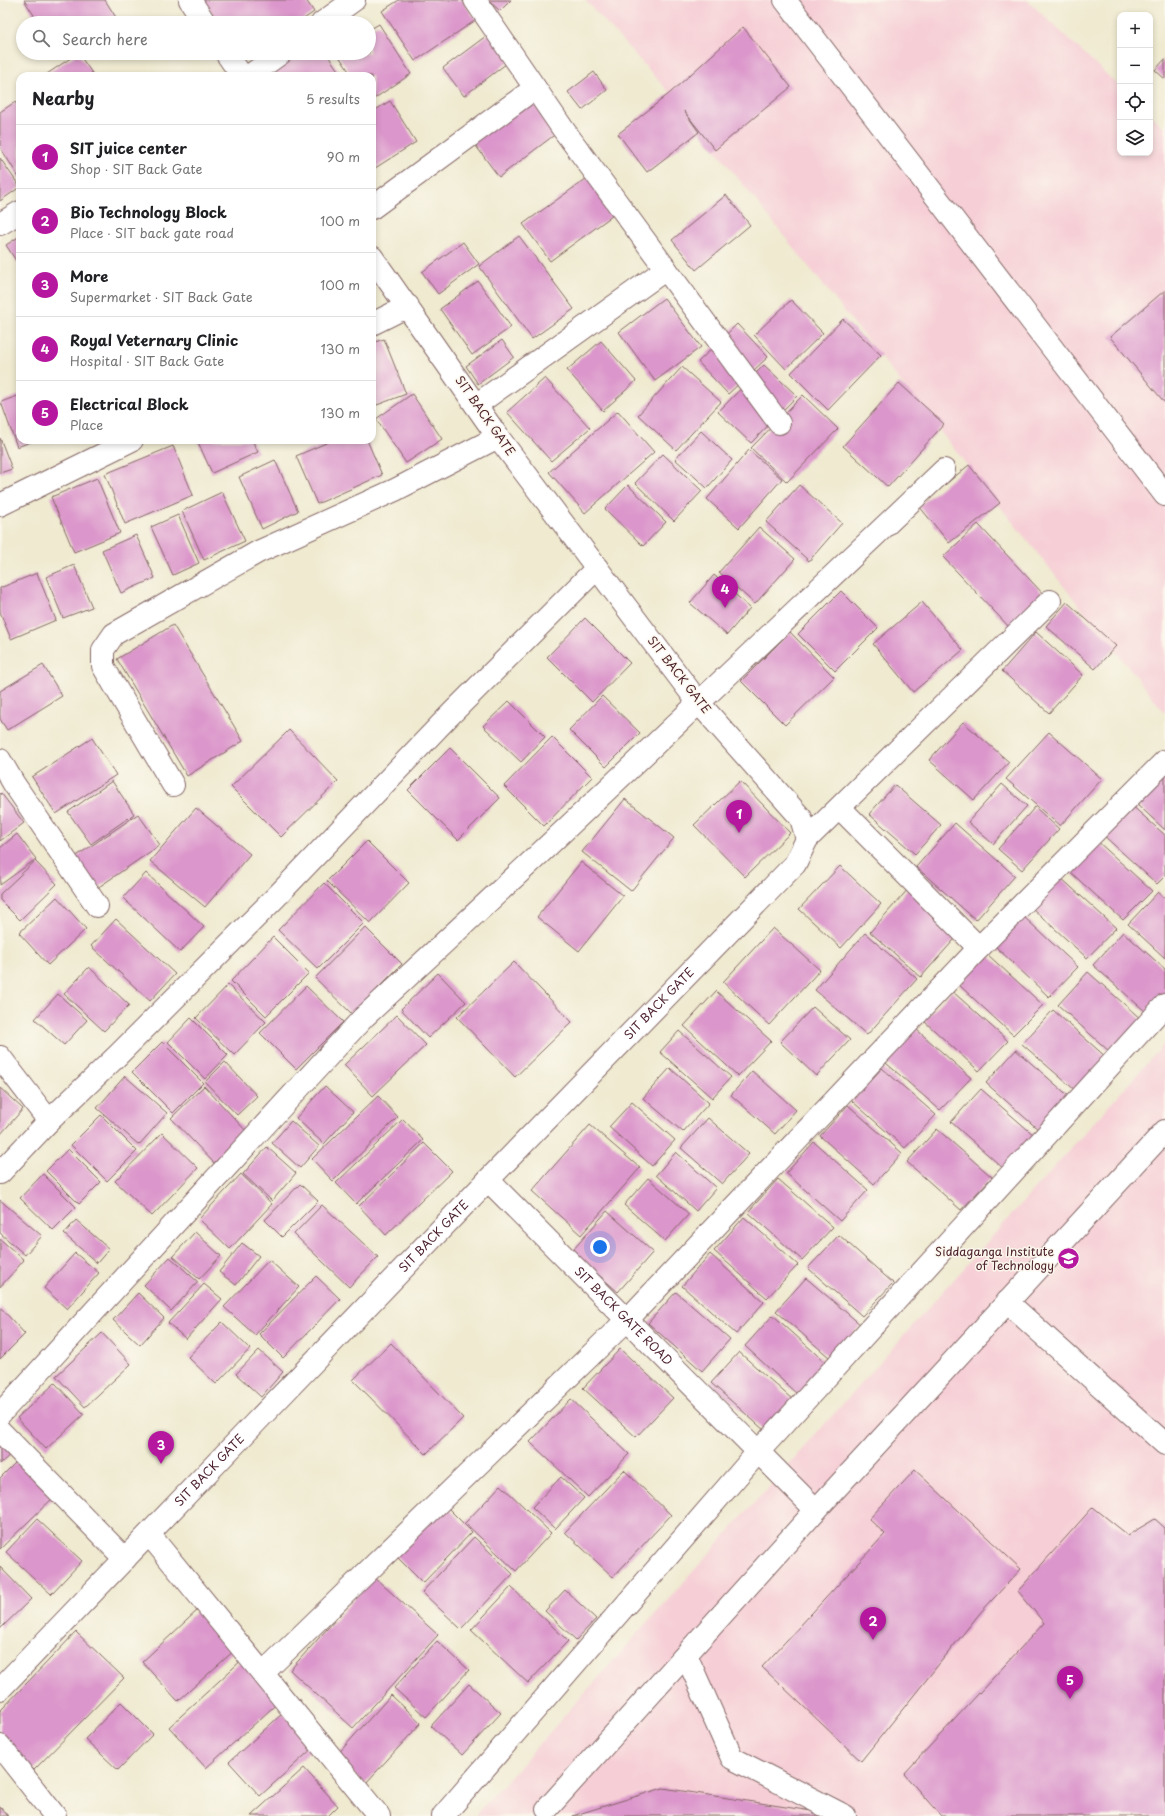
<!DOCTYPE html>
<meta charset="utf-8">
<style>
body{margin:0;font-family:"Playpen Sans",sans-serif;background:#f2f2f2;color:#202124}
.controls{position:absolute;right:12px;top:12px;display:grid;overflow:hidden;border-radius:8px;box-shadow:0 2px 6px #0003}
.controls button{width:36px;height:36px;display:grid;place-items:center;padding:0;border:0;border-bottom:1px solid #e0e0e0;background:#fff;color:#202124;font:20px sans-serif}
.you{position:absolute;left:600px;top:1247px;width:14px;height:14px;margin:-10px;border:3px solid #fff;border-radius:50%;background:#1a73e8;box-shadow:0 0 0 6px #1a73e833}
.badge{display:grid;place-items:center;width:26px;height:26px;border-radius:50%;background:#b5179e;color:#fff;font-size:13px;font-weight:700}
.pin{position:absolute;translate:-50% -33px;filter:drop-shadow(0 1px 2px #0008)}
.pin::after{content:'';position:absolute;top:21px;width:14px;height:12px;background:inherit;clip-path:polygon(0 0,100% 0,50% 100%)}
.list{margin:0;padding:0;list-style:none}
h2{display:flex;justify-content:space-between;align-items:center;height:52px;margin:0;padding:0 16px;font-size:17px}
h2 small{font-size:13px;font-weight:400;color:#757577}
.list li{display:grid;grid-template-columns:26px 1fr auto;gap:12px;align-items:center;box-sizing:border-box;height:64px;padding:0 16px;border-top:1px solid #e0e0e0}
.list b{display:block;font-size:15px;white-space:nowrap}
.list p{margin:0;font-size:13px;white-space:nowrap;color:#757577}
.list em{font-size:13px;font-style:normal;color:#757577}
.icon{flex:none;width:22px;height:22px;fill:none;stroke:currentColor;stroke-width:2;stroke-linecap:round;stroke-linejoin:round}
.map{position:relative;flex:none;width:1165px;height:1816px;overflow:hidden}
.search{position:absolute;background:#fff;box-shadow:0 2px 6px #0003;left:16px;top:16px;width:360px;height:44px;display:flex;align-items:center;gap:10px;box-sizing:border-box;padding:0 14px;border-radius:22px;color:#757577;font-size:15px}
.panel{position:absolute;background:#fff;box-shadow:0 2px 6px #0003;left:16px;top:72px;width:360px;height:372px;border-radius:12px}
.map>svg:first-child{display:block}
.built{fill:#f6cfd6}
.building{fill:#db96cb}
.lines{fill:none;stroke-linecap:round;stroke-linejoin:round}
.minor-casing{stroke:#846665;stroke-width:24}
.minor{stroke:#fff;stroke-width:22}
.labels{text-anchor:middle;stroke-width:3;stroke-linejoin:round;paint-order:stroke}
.street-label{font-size:12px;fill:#4a1f2b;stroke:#fbf7ec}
.poi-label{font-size:12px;fill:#4a1f2b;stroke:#fbf7ec;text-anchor:end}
</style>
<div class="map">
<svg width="1165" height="1816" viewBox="0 0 1165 1816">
<rect width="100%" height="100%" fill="#fbf7ec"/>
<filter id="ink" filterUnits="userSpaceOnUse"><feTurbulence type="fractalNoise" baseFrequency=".025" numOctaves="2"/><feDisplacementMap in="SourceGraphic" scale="8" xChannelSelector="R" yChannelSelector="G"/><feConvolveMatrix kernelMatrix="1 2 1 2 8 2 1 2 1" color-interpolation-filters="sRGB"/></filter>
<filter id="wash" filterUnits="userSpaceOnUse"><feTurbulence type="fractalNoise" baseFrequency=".012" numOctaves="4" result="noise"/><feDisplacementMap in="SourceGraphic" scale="16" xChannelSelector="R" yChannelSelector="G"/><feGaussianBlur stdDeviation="0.9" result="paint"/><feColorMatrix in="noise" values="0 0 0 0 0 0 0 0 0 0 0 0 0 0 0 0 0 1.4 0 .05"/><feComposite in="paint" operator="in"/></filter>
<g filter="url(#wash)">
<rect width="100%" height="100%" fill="#efead0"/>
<g class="built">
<path d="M585,0H1027L1120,87V153H1150V114L1165,128V713L670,93Z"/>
<path d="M1165,1043V1816H475L780,1474Z"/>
</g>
<g id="blocks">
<g class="building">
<path d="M24,0H105L117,19L110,23H39Z"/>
<path d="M203,0H306L314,12L298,23H218Z"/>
<path d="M399,0H462L476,20L415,61L382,11Z"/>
<path d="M488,0H511L500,11Z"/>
<path d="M379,24L411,74L372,100V76H352L337,53H369V30Z"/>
<path d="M743,27L791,87L715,150L684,111L699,132L647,172L618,134L670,93Z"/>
<path d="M490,33L511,60L464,96L443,68Z"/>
<path d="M78,53L94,76H44Z"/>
<path d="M238,53H253L242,60Z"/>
<path d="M296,53H326L342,76H262Z"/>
<path d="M1165,59V79L1155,70Z"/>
<path d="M594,72L607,90L582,110L568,92Z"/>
<path d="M531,98L557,133L499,177L473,142Z"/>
<path d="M390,101L416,142L372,170V112Z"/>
<path d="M15,102L20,109V179L0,147V112Z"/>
<path d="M0,158L20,187L0,201Z"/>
<path d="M590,176L616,213L550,261L523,224Z"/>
<path d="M726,195L750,225L696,270L672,240Z"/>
<path d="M20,236V267L6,245Z"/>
<path d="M519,236L574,309L532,339L479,266Z"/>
<path d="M463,242L479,264L438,294L422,272Z"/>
<path d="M478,281L511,327L472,355L440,309Z"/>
<path d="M1165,290V403L1110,337Z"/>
<path d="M664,298L701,347L655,381L619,332Z"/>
<path d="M791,300L823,333L786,369L754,335Z"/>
<path d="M843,319L881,355L828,410L791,373Z"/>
<path d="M737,324L768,357L728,394L698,362Z"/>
<path d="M384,339L406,394L377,405L372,394V343Z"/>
<path d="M502,340L514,357L478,384L466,366Z"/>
<path d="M601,341L636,381L603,411L567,370Z"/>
<path d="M764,365L797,396L751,443L718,412Z"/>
<path d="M682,367L721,402L676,450L638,415Z"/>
<path d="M545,378L590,428L551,461L507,412Z"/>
<path d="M899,383L944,424L888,487L843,446Z"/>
<path d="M412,394L442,439L406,463L376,419Z"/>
<path d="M20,395V440H36L17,447L1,402Z"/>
<path d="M803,395L838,429L787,482L751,448Z"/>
<path d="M618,411L654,452L585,513L549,472Z"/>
<path d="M701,431L732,460L707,488L675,459Z"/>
<path d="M0,438L12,469L0,473Z"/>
<path d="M197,440H252L258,452L212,473Z"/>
<path d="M333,440H367L382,475L317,504L296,456Z"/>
<path d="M173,446L193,495L125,524L105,474Z"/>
<path d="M749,450L782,479L739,528L707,499Z"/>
<path d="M663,454L702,491L674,521L635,483Z"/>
<path d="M275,460L298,511L262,529L239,477Z"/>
<path d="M969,465L1000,503L949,543L919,506Z"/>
<path d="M97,478L120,533L74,552L51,497Z"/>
<path d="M628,485L666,522L643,546L605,509Z"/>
<path d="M799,485L842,523L809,561L766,522Z"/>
<path d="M222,492L245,541L204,560L182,511Z"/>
<path d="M178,515L199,563L173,575L151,527Z"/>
<path d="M978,524L1045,596L1011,629L943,557Z"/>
<path d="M759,527L795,559L755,604L719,572Z"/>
<path d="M136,535L155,578L121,593L102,550Z"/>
<path d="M74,565L92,607L63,618L46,577Z"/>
<path d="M37,573L56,620L11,639L0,612V588Z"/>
<path d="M714,575L750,608L727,635L690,603Z"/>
<path d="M841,591L878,628L835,671L798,634Z"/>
<path d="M922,602L963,650L913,692L873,644Z"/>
<path d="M1067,602L1116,646L1095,669L1046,626Z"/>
<path d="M585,618L630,663L592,702L547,657Z"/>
<path d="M173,625L243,741L187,776L117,659Z"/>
<path d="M790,632L834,677L785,725L741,681Z"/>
<path d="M1036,632L1083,675L1049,713L1002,671Z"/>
<path d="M43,665L62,696L7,730L0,719V691Z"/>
<path d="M602,696L640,733L606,767L569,730Z"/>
<path d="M509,701L545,737L521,762L483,726Z"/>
<path d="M963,722L1009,762L974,800L929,760Z"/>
<path d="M289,730L338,781L281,837L231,787Z"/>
<path d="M1049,732L1102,779L1060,826L1006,779Z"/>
<path d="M552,737L592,777L544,826L504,786Z"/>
<path d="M92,738L116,775L56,814L32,777Z"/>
<path d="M450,748L500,798L458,840L408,790Z"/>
<path d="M1165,770V830L1135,802Z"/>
<path d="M112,781L134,814L91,844L68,812Z"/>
<path d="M740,781L790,833L745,877L694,825Z"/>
<path d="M1002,784L1027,806L993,844L968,822Z"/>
<path d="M895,785L941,825L915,854L869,814Z"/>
<path d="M1,793L24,823L0,841V794Z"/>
<path d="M625,799L674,838L631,891L582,852Z"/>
<path d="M1130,804L1165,835V876L1157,884L1102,834Z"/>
<path d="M1035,807L1059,829L1022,870L998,849Z"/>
<path d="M196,808L250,854L205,907L150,861Z"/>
<path d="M138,814L160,845L93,891L72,859Z"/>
<path d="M955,823L1015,876L976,920L916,867Z"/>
<path d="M17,834L36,859L0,885V848Z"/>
<path d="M1096,840L1152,891L1123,920L1068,870Z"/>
<path d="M367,841L409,883L370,923L327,881Z"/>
<path d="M35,861L57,884L20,920L0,900V894Z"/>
<path d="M581,862L623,896L579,951L537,917Z"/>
<path d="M840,866L881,904L841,948L799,909Z"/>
<path d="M146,873L204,927L180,952L123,898Z"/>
<path d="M1060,877L1116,928L1087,958L1032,908Z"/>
<path d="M324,883L364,923L318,969L278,930Z"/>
<path d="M910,887L961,932L921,977L870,932Z"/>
<path d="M1158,892L1165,898V958L1128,924Z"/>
<path d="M57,897L86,929L48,965L19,933Z"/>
<path d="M1023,916L1078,967L1049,997L995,946Z"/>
<path d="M116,919L175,974L150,1001L91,946Z"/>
<path d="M365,927L402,964L352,1014L315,978Z"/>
<path d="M773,928L820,970L769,1025L723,982Z"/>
<path d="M1123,932L1165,969V993L1147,1013L1093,965Z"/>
<path d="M865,933L917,979L867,1035L815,990Z"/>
<path d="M273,937L309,973L266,1016L231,981Z"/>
<path d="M987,954L1043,1005L1013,1035L959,985Z"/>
<path d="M514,962L572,1022L515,1077L457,1017Z"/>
<path d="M89,967L129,1005L104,1031L64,994Z"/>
<path d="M1088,972L1142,1020L1111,1053L1058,1005Z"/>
<path d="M438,973L466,1002L428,1038L401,1009Z"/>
<path d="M228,985L266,1022L234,1055L196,1018Z"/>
<path d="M306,986L343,1022L296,1069L260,1033Z"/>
<path d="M716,991L771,1041L738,1076L684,1026Z"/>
<path d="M952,991L1008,1041L979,1071L924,1021Z"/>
<path d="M58,994L87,1020L64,1045L35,1019Z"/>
<path d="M813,1007L850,1040L816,1076L780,1042Z"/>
<path d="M1053,1010L1107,1058L1076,1091L1022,1044Z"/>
<path d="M397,1015L426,1045L373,1096L344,1065Z"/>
<path d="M191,1018L228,1055L205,1079L168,1042Z"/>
<path d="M916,1029L971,1078L940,1110L886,1063Z"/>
<path d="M679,1031L731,1077L712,1098L660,1052Z"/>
<path d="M162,1042L203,1083L173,1113L132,1072Z"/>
<path d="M1016,1050L1071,1098L1040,1131L986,1083Z"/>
<path d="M225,1062L257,1096L237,1115L205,1082Z"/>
<path d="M670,1068L709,1103L683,1132L643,1098Z"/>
<path d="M882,1068L936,1115L905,1148L852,1101Z"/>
<path d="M752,1071L796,1110L775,1134L731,1095Z"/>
<path d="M125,1076L167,1113L139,1145L97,1108Z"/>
<path d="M204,1086L247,1132L214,1163L171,1118Z"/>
<path d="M325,1086L353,1112L324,1144L296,1118Z"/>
<path d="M0,1088L23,1109L0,1135Z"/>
<path d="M981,1089L1035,1136L1004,1169L951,1122Z"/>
<path d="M378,1096L398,1117L333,1181L312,1159Z"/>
<path d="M632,1102L675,1140L652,1166L609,1127Z"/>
<path d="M848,1105L902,1153L874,1184L820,1136Z"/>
<path d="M101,1115L137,1151L107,1181L71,1145Z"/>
<path d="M708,1118L749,1154L722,1184L681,1148Z"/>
<path d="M403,1119L423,1140L356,1204L336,1183Z"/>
<path d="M291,1121L319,1146L300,1168L272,1143Z"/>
<path d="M590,1125L640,1168L581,1235L532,1191Z"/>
<path d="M937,1129L992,1177L961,1210L907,1162Z"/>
<path d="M162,1133L198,1168L152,1216L115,1181Z"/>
<path d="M814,1142L868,1190L840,1221L786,1173Z"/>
<path d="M424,1143L452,1171L386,1235L359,1206Z"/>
<path d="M267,1147L296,1173L272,1201L243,1174Z"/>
<path d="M68,1149L101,1182L79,1204L46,1171Z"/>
<path d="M676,1152L716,1188L696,1211L656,1175Z"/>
<path d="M43,1174L76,1207L53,1230L20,1198Z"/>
<path d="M241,1174L272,1204L230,1249L199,1219Z"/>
<path d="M648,1178L689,1214L665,1241L624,1205Z"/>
<path d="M778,1179L833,1227L802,1260L748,1212Z"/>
<path d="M300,1184L318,1201L282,1237L265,1220Z"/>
<path d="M0,1200L42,1236L25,1255L0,1233Z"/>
<path d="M322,1205L378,1257L349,1287L294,1234Z"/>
<path d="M607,1211L653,1252L618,1292L572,1251Z"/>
<path d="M744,1217L798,1265L767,1298L714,1251Z"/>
<path d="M76,1220L109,1249L97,1263L64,1234Z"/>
<path d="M195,1232L221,1256L199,1279L173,1256Z"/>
<path d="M839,1235L893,1283L862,1316L808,1268Z"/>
<path d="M0,1239L24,1260L0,1287Z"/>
<path d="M242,1243L259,1256L236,1285L219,1272Z"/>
<path d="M75,1253L99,1273L67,1309L44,1288Z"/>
<path d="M710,1254L764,1302L736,1334L682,1286Z"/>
<path d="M170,1257L198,1282L171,1311L144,1285Z"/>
<path d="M269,1260L299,1287L255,1335L224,1307Z"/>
<path d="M316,1276L340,1299L283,1358L259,1334Z"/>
<path d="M806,1278L861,1325L830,1358L776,1311Z"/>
<path d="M204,1284L222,1299L186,1339L168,1323Z"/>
<path d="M676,1292L730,1339L702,1371L648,1323Z"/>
<path d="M138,1293L164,1318L140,1345L113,1320Z"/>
<path d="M0,1307L25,1334L0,1359Z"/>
<path d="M773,1315L826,1363L798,1395L745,1346Z"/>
<path d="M222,1322L250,1349L216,1384L188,1357Z"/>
<path d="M102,1333L131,1364L85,1407L56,1376Z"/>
<path d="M391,1343L463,1418L426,1454L353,1380Z"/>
<path d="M620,1349L673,1398L636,1437L583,1388Z"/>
<path d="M259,1350L283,1372L261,1397L236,1374Z"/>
<path d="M739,1352L793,1400L765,1431L711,1383Z"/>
<path d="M55,1383L84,1414L46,1449L17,1418Z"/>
<path d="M571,1399L629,1454L588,1497L530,1442Z"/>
<path d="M0,1441L12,1453L0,1464Z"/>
<path d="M22,1456L57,1494L0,1549V1478Z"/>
<path d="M624,1470L671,1515L613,1577L565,1532Z"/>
<path d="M915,1470L1021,1569L980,1613L861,1761L762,1667L885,1534L869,1519Z"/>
<path d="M561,1477L584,1498L555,1529L532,1507Z"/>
<path d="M501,1485L551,1533L516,1571L465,1523Z"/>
<path d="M442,1502L472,1532L423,1583L392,1552Z"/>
<path d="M1093,1507L1128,1535L1155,1519L1165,1528V1816H941L904,1774L1044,1623L1018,1591Z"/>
<path d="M37,1519L82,1561L51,1594L6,1552Z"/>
<path d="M474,1537L513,1574L461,1629L422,1592Z"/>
<path d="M0,1567L31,1599L0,1629Z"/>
<path d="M374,1577L438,1635L353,1728L290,1670Z"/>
<path d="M511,1587L568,1641L528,1683L471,1630Z"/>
<path d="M565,1590L596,1619L576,1640L545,1611Z"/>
<path d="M200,1608L237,1648L178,1701L142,1662Z"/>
<path d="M76,1632L124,1678L34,1770L0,1737V1711Z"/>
<path d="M437,1641L469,1670L426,1717L394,1688Z"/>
<path d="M244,1658L281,1700L206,1768L169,1727Z"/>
<path d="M469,1684L501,1713L462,1755L431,1726Z"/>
<path d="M391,1695L421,1723L365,1784L335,1757Z"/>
<path d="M121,1702L153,1734L118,1770L85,1739Z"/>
<path d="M283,1713L314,1747L260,1796L229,1762Z"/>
<path d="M304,1768L338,1806L328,1816H251Z"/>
<path d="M663,1788L818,1812L825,1816H572Z"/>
<path d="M0,1807L8,1816H0Z"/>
</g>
</g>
</g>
<g filter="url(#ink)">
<use href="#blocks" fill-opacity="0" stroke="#846665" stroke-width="1"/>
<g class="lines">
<defs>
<g id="minor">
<path d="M190,0L205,23"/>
<path d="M475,0L563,129L779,423"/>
<path d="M785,0L1165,495"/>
<path d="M322,23L354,0"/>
<path d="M226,53L242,76"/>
<path d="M249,76L281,53"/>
<path d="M372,208L535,88"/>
<path d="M0,224L20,212"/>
<path d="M372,324L408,306"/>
<path d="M476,405L666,269"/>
<path d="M0,505L132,440"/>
<path d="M0,760L14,784L97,906"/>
<path d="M173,785L103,666V650L114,634L258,552L395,490L498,437"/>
<path d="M840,808L979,948"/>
<path d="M807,839L1050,601"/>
<path d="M0,1057L49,1121"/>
<path d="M0,1173L49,1121L116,1057L276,897L448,717L597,568"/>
<path id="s1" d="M488,1180L816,1510"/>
<path d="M1007,1302L1165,1444"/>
<path d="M0,1414L363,1018L534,859L944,470"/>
<path d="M0,1431L125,1559"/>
<path d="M149,1534L379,1816"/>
<path d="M686,1655L732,1758L845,1816"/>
<path d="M263,1673L628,1319L979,948L1165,761"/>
<path id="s2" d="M0,1689L488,1180L795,864L807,839L801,818L698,702L498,437L372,257"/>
<path d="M0,1746L55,1816"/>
<path d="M547,1809L816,1510L1165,1131"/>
<path d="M443,1816L758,1452L1165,1005"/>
</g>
</defs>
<use href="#minor" class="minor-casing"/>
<use href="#minor" class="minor"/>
</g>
</g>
<defs>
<symbol id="university-disc" viewBox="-11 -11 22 22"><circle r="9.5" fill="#b5179e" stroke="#fbf7ec"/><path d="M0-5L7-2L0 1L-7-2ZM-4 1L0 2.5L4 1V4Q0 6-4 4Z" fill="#fff"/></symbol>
</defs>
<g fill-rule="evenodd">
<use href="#university-disc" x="1056" y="1246" width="25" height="25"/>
</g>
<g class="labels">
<g class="street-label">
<text transform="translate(485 416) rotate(55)" y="4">SIT BACK GATE</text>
<text transform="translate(679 675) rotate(52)" y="4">SIT BACK GATE</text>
<text dy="4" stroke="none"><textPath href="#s2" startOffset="951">SIT BACK GATE</textPath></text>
<text dy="4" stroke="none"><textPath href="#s2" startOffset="627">SIT BACK GATE</textPath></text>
<text dy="4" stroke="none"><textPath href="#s1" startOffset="192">SIT BACK GATE ROAD</textPath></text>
<text dy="4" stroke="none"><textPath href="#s2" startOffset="303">SIT BACK GATE</textPath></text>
</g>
<g class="poi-label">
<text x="1054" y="1256">Siddaganga Institute<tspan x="1054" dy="14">of Technology</tspan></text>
</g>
</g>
</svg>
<div class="controls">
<button>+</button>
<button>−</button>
<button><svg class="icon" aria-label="locate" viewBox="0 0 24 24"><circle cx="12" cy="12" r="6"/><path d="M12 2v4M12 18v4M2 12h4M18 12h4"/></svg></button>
<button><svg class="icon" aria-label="layers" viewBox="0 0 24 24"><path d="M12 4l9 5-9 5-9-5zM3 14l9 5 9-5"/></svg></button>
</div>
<div class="you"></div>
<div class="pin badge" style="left:739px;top:833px">1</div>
<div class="pin badge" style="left:873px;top:1640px">2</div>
<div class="pin badge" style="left:161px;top:1464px">3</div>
<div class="pin badge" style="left:725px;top:608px">4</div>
<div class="pin badge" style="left:1070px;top:1699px">5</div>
<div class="search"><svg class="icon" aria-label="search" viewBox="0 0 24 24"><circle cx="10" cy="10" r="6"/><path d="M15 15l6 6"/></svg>Search here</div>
<section class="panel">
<h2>Nearby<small>5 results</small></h2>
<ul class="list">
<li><span class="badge">1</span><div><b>SIT juice center</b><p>Shop · SIT Back Gate</p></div><em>90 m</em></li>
<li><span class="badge">2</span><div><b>Bio Technology Block</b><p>Place · SIT back gate road</p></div><em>100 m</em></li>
<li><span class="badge">3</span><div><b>More</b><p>Supermarket · SIT Back Gate</p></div><em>100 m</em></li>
<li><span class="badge">4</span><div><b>Royal Veternary Clinic</b><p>Hospital · SIT Back Gate</p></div><em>130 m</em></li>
<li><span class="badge">5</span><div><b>Electrical Block</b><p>Place</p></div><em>130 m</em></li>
</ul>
</section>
</div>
